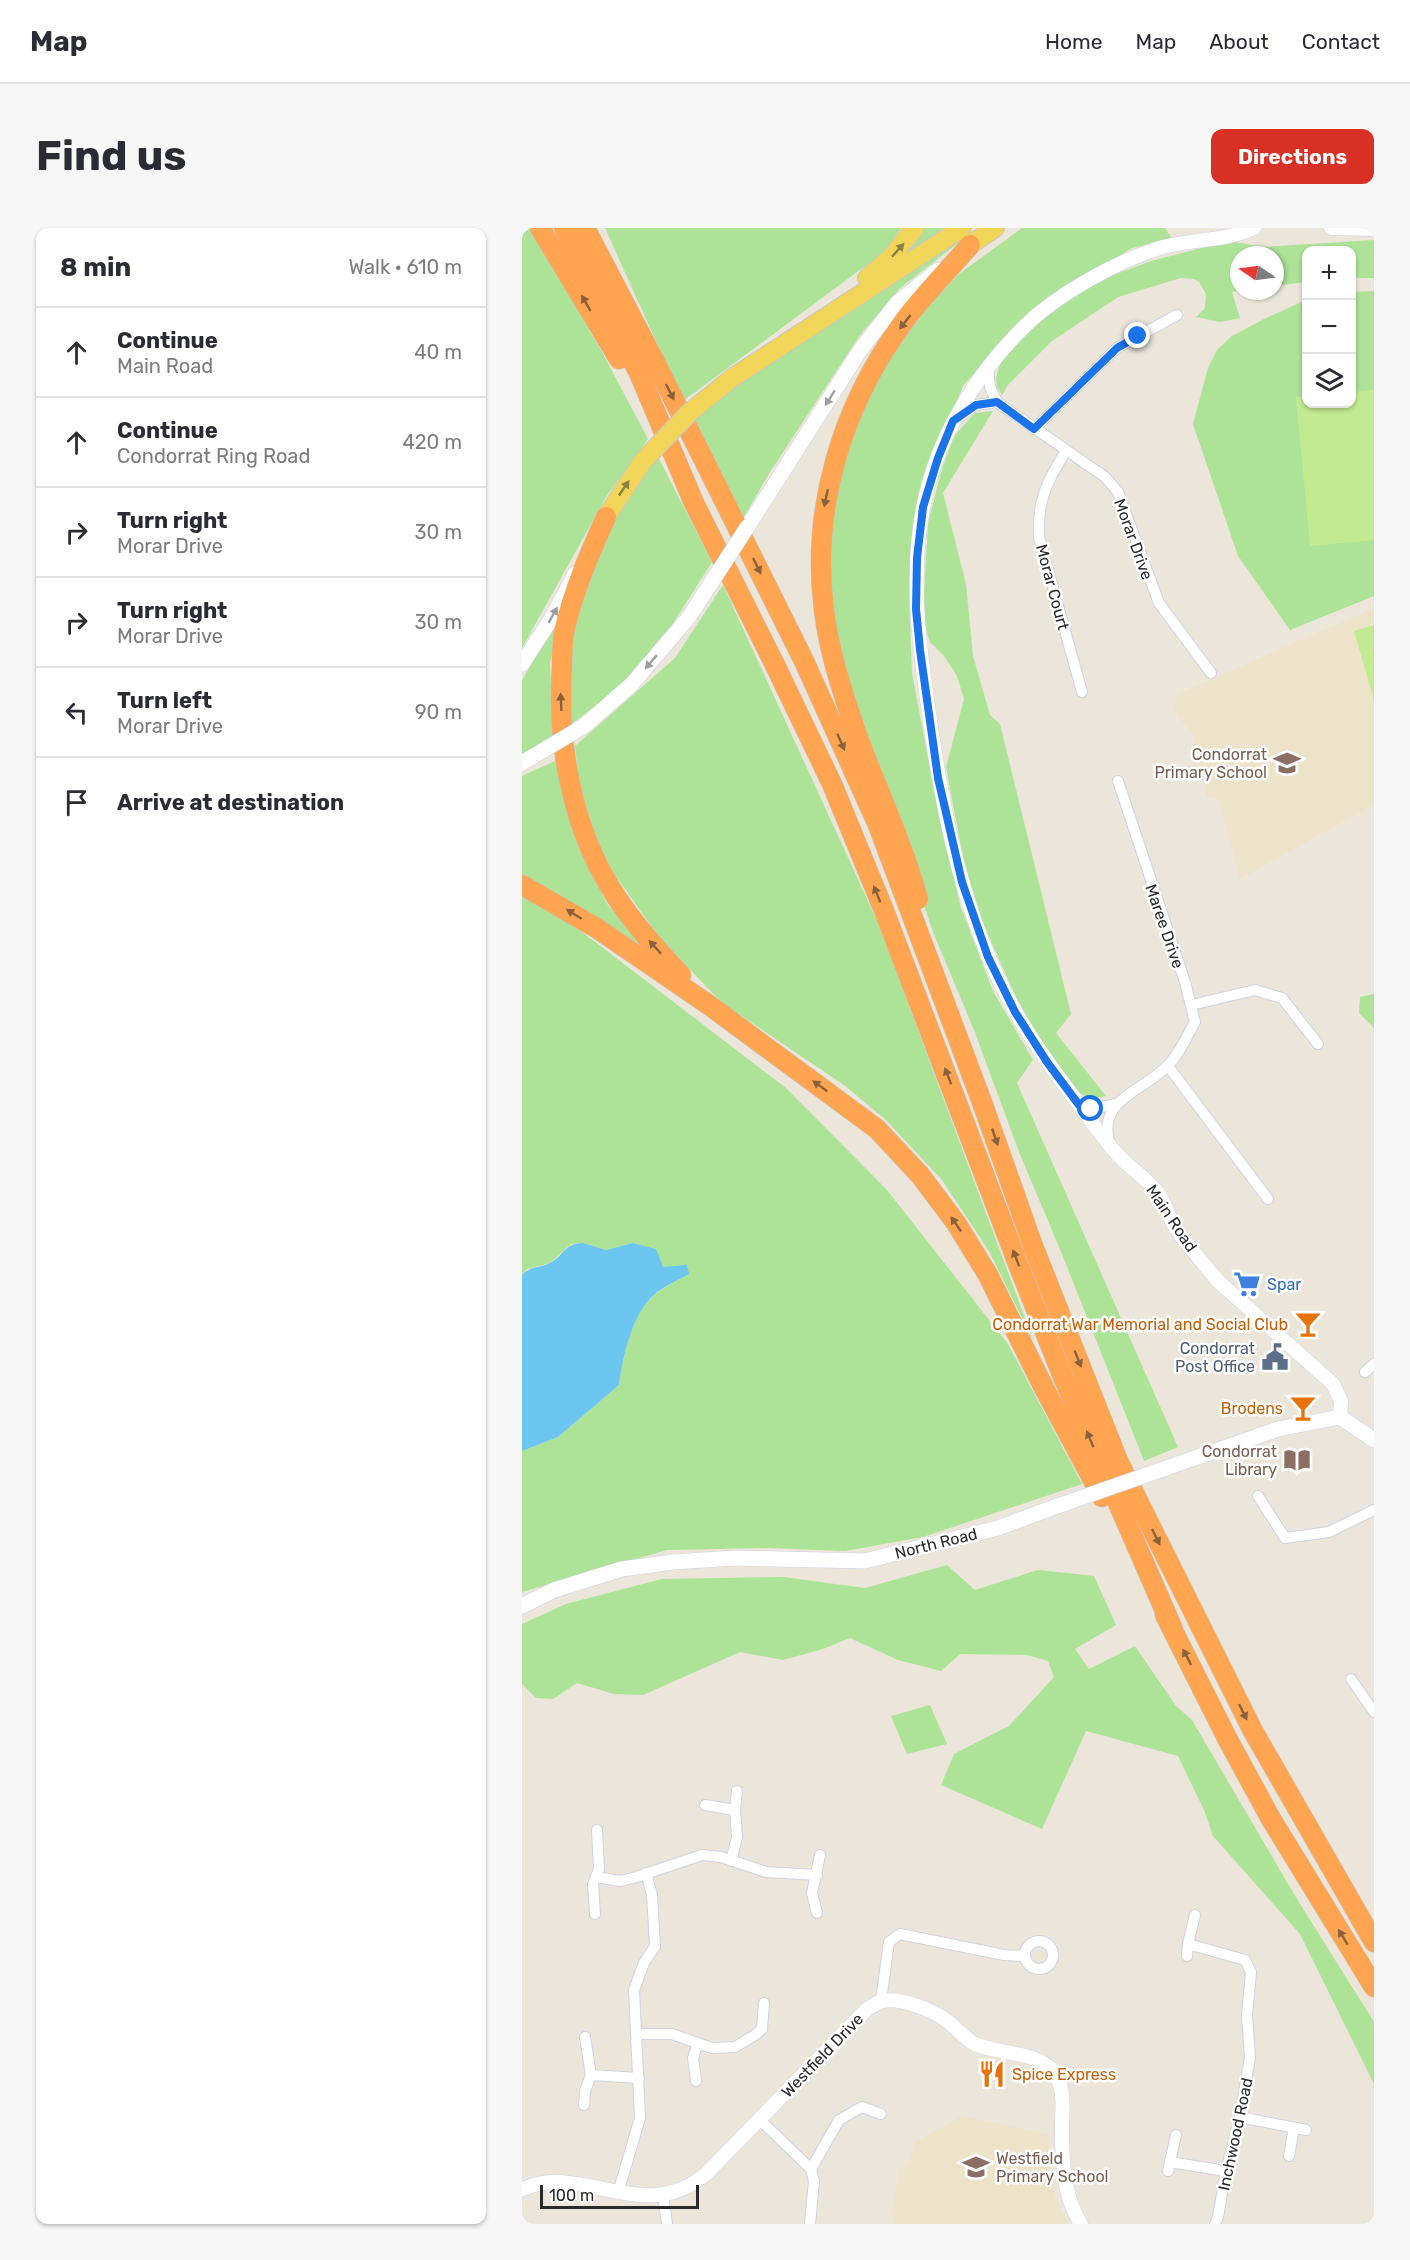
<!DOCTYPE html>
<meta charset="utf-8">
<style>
body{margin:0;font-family:Rubik,sans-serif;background:#f7f7f7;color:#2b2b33}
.controls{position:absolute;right:18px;top:18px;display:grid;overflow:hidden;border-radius:12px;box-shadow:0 2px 4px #0004}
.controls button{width:54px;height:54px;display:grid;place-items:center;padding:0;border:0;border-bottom:2px solid #e1e1e2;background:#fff;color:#2b2b33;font:30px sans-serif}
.compass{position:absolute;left:708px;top:18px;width:54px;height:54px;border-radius:50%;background:#fff;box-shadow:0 2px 4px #0004;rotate:283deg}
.scale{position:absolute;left:18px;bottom:15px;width:159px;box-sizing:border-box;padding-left:6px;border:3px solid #292929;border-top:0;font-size:16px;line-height:21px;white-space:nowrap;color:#292929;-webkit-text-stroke:4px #fff;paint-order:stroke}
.stop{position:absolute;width:18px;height:18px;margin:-14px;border:4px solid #1a73e8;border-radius:50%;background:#fff}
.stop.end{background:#1a73e8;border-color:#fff;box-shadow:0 2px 6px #0008}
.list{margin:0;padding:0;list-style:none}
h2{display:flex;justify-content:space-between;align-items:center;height:78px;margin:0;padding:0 24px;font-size:26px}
h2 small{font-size:20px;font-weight:400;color:#7c7c81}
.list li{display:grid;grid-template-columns:39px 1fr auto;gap:18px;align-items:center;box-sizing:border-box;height:90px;padding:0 24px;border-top:2px solid #e1e1e2}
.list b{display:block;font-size:22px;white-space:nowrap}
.list p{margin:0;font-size:20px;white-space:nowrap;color:#7c7c81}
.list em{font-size:20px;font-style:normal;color:#7c7c81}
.icon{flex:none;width:33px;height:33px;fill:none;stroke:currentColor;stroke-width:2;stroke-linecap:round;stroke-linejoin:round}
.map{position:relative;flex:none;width:852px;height:1996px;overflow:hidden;border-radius:12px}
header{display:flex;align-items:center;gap:36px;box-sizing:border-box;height:84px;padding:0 30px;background:#fff;border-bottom:2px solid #e1e1e2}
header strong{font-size:28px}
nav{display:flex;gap:33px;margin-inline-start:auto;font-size:21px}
.intro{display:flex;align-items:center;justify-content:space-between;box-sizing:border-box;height:144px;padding:0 36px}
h1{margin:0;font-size:42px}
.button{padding:15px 27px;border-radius:12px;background:#d93025;color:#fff;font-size:21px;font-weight:700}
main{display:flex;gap:36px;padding:0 36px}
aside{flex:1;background:#fff;border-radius:12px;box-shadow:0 2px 4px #0004}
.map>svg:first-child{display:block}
.education{fill:#ede3c9}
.green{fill:#ade396}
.pitch{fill:#c1ea91}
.water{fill:#6cc6ef}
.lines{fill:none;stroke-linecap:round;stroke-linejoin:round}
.minor-casing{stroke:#d0d2e2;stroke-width:12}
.tertiary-casing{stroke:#d0d2e2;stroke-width:15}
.secondary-casing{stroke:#d0d2e2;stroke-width:16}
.primary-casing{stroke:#c7c7c7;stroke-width:20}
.motorway-casing{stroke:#c7c7c7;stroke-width:21}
.minor{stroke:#fff;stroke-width:10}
.tertiary{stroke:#fff;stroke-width:14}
.secondary{stroke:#fff;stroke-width:15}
.primary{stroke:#f1d559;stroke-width:18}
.motorway{stroke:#ffa552;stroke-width:20}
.secondary-bridge-casing{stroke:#d0d2e2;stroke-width:16;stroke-linecap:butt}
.primary-bridge-casing{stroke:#c7c7c7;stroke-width:20;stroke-linecap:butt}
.secondary-bridge{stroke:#fff;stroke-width:15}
.primary-bridge{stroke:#f1d559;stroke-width:18}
.oneway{fill:#8d7f41}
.oneway2{fill:#89613b}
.oneway3{fill:#9f9f9f}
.route{stroke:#1a73e8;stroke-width:8}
.labels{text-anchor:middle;stroke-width:5;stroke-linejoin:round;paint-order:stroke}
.street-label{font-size:16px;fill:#292929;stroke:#fff}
.education-label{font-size:16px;fill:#785e54;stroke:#fff;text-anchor:end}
.shop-label{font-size:16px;fill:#366cbe;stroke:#fff;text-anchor:start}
.food-label{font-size:16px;fill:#c56008;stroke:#fff;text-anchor:end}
.service-label{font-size:16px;fill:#4e5e75;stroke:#fff;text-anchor:end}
</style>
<header>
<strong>Map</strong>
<nav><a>Home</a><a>Map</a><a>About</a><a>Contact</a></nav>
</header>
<div class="intro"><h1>Find us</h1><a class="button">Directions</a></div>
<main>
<aside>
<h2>8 min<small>Walk · 610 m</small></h2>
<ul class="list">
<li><svg class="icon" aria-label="ahead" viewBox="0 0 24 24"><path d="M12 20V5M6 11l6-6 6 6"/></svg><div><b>Continue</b><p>Main Road</p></div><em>40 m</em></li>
<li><svg class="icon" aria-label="ahead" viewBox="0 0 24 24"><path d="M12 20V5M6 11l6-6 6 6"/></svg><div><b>Continue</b><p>Condorrat Ring Road</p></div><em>420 m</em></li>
<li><svg class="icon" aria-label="right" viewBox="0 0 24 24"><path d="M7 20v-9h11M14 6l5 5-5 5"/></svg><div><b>Turn right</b><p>Morar Drive</p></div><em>30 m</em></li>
<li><svg class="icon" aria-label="right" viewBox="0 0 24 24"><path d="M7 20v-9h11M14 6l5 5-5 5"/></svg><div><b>Turn right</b><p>Morar Drive</p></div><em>30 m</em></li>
<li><svg class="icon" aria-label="left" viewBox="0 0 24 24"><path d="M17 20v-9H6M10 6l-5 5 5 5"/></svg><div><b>Turn left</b><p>Morar Drive</p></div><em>90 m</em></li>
<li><svg class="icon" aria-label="arrive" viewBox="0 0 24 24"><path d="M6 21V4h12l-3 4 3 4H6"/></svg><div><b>Arrive at destination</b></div></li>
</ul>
</aside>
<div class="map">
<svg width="852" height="1996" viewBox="0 0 852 1996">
<rect width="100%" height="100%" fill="#ebe5da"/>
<g class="education">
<path d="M852,380V576L718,651L697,571L685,568L670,503L661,495L653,482L654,467Z"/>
<path d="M440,1888L525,1906L527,1936L534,1973L546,1996H372L370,1986L377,1942L388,1934L392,1915Z"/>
</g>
<g class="green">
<path d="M0,0H7L80,124L126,211L84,269L0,420Z"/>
<path d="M83,0H379L362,24L161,173Z"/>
<path d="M396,0H422L383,27L380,22Z"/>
<path d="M500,0H643L650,11L610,20L507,83L441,158L399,260L390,323L387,371L390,445L405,525L438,677L471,763L511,832L495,855L656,1219L622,1233L540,1026L497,924L452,802L411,704L373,590L324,460L305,355L310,269L349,157L395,89L437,46Z"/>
<path d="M434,10L436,15L377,61L338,107L248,244L219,294L172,193L239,138Z"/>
<path d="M852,12V50H830V22H784V54L753,58V27H717V63L710,64L718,90L698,94L674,89L683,80L684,66L677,54L672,51L659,50L596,69L530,113L486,157L480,167L475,159L474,150L478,136L503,106L533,82L581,51L629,33L707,13L741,19Z"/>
<path d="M852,63V368L768,402L716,328L671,196L686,140L695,122L710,108L742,91L784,72V176H830V64Z"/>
<path d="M471,183L421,265L444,356L451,428L468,487L478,496L549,786L534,805L584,868L569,871L559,866L522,819L493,767L456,684L441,630L424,539L442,471L435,448L422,428L408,414L405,406L401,384L406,296L419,244L432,208L453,185Z"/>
<path d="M136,229L190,334L145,405L97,460L48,497L46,443L53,385L89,292L123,243Z"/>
<path d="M201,357L356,695L512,1114L467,1023L420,952L364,892L322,857L199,774L137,709L79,627L57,554L53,518L153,430Z"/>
<path d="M40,386L28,434L31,508L0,527V452Z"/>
<path d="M33,533L57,621L85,676L119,714H108L0,650V548Z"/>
<path d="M0,669L47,694L264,860L365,962L486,1116L560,1256L401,1309L323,1323L247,1320L145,1322L0,1364V1223L36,1209L97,1157C101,1129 110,1083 135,1065C144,1058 156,1052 167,1046L141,1040L133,1021L111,1015L84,1022L61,1015L49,1016L28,1035L5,1041L0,1047Z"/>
<path d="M852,766V800L837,785L838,769Z"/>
<path d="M425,1337L453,1362L516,1342L572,1348L594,1397L553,1421L567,1441L613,1418L654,1478L670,1492L775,1671L852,1794V1856L778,1706L691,1608L682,1582L656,1528L564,1503L520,1601L419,1557L432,1526L487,1498L532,1449L526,1433L505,1427L438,1426L419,1443L376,1432L328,1410L301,1421L261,1432L218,1424L121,1467L92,1466L55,1455L31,1471L14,1470L0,1456V1396L44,1376L140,1351L261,1349L343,1360Z"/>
<path d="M408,1477L425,1516L385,1526L369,1488Z"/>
</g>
<g class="pitch">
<path d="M852,162V312L788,318L774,169L784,168V176H830V164Z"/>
<path d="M852,397V472L832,403Z"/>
</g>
<path class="water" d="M61,1015L84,1022L111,1015L134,1021L141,1039L165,1037L167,1046C156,1052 143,1058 134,1065C110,1085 101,1128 97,1157L36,1209L0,1223V1047C8,1038 18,1040 28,1035C43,1027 41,1016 61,1015Z"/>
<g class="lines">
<defs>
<g id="minor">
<path d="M466,139L468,159L475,174L583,249L596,264L637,375L689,445"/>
<path d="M435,191L454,177L475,174"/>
<path d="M512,201L595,120L655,87"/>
<path d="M544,223C525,253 515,273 517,309L560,464"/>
<path d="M669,777L733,762L760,770L796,816"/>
<path d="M646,838L746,971"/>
<path d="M557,877L569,881L594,876"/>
<path d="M587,914C576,870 621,864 645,838C657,827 665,808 673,794L663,754L596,553"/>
<path d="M843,1144L852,1136"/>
<path d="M736,1268L763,1310L807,1304L852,1282"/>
<path d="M829,1451L852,1484"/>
<path d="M183,1577L213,1582"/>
<path d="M209,1633L215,1609L213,1582L215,1563"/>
<path d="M74,1649L98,1653L111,1650L180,1627L199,1629L244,1644L295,1647"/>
<path d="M295,1685L290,1665L298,1627"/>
<path d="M73,1686L71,1656L77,1641L75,1602"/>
<circle cx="517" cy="1727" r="14"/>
<path d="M666,1716L723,1732L729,1744L725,1787L728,1829L718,1889L704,1943L696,1989L693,1996"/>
<path d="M665,1728L666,1716L673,1687"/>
<path d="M359,1773L367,1714L378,1706L482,1727L503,1728"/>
<path d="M114,1806H150L190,1820L213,1819L233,1807L240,1801L242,1775"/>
<path d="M69,1847L117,1850"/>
<path d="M174,1853L171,1830L176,1815"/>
<path d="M62,1877L63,1863L69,1847L63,1809"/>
<path d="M718,1889L784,1902"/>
<path d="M238,1892L289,1941L292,1953L288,1996"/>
<path d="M767,1928L772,1900"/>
<path d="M648,1934L704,1943"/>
<path d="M289,1941L317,1892L340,1879L359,1886"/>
<path d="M646,1943L654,1907"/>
<path d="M96,1965L118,1890L112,1762L122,1735L133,1718L130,1667L124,1645"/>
<path d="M141,1967L145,1996"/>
</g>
<g id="tertiary">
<path d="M732,0C705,13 671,11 641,19C597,32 537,65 504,97C453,146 414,212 401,280C388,349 397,417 407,485C421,588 442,692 493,783C513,818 537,850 561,882C573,898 584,915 598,929C610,942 626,951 636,965C644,976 647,990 654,1001C667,1019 682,1036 696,1053L811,1156L819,1173L818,1189"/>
<path d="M809,0L852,1"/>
<path d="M0,1961C12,1957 24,1953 37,1954C91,1957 137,1987 185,1945L345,1781C350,1779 355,1774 361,1773C378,1769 411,1782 425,1793C435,1800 443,1811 453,1816C478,1827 523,1823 535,1849C543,1865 540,1882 540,1899C540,1932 541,1968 559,1996"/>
</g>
<g id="secondary">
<path d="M226,298L339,121L375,75L416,42"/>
<path d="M0,436L31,388L53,346"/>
<path d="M62,498L109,457L167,389"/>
<path d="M667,1232L756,1201L818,1189L852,1212"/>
<path d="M0,1378L32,1362L100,1341L151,1334L213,1330L343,1333L476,1300L527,1281"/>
</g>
<g id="primary">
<path d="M448,17L473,0"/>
<path d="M345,50L369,29L393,0"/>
<path d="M210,150L440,0"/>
<path d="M84,289L121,233"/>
</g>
<g id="motorway">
<path d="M18,0L97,131"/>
<path d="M42,0L117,145L172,275L253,437L310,556L361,680L496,1036L541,1149L650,1399"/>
<path d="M63,0L134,136L282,433L356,597L461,877L511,1018L596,1233L731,1503L852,1714"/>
<path d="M84,289C68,325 52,361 43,400C40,412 40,427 40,440C35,514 49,595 88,659C107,691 133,720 159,747"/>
<path d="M0,657L76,701L187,777L355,901L398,947L434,995L466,1047L521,1158L580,1269"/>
<path d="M396,671C380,612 353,558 333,501C320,463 307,423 302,382C289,280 320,179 380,96C400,68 426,43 448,17"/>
<path d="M643,1387L706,1512L749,1591L852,1759"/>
</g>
</defs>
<use href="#minor" class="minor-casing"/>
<use href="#tertiary" class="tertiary-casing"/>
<use href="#secondary" class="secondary-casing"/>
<use href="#primary" class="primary-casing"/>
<use href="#motorway" class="motorway-casing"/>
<use href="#minor" class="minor"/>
<use href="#tertiary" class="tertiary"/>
<use href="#secondary" class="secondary"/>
<use href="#primary" class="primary"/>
<use href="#motorway" class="motorway"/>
<defs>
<g id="secondary-bridge">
<path d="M167,389L226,298"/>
<path d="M0,535L62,498"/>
<path d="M527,1281L667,1232"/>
</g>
<path id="primary-bridge" d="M121,233L167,185L210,150"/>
</defs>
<use href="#secondary-bridge" class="secondary-bridge-casing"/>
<use href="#primary-bridge" class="primary-bridge-casing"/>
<use href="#secondary-bridge" class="secondary-bridge"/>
<use href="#primary-bridge" class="primary-bridge"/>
</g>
<defs><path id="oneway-solid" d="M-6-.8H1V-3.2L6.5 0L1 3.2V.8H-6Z" transform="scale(1.5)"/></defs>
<g class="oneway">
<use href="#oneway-solid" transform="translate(376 22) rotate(-48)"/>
<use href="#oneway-solid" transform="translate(102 260) rotate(-56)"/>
</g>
<g class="oneway2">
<use href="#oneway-solid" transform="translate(64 75) rotate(-120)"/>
<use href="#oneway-solid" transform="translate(383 94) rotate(128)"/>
<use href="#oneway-solid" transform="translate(148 164) rotate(63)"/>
<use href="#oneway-solid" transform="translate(304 270) rotate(102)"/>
<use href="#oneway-solid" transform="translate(235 338) rotate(64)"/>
<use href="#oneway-solid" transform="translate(39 474) rotate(-93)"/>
<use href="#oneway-solid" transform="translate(319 514) rotate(66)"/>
<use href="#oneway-solid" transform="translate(355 666) rotate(-112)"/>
<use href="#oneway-solid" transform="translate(52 686) rotate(-148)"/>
<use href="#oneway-solid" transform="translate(133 719) rotate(-132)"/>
<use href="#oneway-solid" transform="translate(426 848) rotate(-111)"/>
<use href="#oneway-solid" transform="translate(298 858) rotate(-144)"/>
<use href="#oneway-solid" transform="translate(473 909) rotate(71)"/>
<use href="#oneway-solid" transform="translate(434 996) rotate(-124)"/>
<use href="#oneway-solid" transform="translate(494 1030) rotate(-111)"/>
<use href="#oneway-solid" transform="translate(556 1131) rotate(68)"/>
<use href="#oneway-solid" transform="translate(568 1211) rotate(-113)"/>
<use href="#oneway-solid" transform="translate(634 1309) rotate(64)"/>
<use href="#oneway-solid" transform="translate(665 1429) rotate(-117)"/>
<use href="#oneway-solid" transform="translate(721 1484) rotate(64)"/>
<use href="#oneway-solid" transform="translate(821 1709) rotate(-121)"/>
</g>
<g class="oneway3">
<use href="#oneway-solid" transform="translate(308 170) rotate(122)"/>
<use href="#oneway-solid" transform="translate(31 387) rotate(-61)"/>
<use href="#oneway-solid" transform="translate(129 434) rotate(130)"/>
</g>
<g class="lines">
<path class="route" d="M569,881L557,877L525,834L493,784L466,729L440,654L416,550L398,422L394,381L395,330L401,279L416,230L431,193L454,177L475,174L512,201L595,120L616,108"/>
</g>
<defs>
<symbol id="school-bare" viewBox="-9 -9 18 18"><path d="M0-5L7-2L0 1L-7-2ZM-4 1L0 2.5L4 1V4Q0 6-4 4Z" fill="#8d6e63" stroke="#fff" stroke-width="2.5" paint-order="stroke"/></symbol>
<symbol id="supermarket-bare" viewBox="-9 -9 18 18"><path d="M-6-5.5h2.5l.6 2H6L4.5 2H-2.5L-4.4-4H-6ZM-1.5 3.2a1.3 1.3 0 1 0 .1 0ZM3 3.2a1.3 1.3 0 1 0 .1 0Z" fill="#3f7fe0" stroke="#fff" stroke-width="2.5" paint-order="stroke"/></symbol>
<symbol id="bar-bare" viewBox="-9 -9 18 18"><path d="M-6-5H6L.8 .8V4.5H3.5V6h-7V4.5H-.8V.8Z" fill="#e8710a" stroke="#fff" stroke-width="2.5" paint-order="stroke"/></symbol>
<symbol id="civic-bare" viewBox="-9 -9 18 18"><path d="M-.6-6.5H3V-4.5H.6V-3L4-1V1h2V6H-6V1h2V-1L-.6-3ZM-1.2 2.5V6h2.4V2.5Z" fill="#5c6f8a" stroke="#fff" stroke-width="2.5" paint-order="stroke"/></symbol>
<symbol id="library-bare" viewBox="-9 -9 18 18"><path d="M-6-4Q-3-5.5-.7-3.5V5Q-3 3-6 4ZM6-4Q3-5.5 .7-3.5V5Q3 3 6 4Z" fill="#8d6e63" stroke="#fff" stroke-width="2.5" paint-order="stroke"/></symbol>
<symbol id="restaurant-bare" viewBox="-9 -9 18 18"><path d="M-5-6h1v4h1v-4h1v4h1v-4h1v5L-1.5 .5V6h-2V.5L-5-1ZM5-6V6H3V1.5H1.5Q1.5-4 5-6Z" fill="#e8710a" stroke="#fff" stroke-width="2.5" paint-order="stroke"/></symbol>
</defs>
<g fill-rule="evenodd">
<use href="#school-bare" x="746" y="516" width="38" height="38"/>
<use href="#supermarket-bare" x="706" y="1037" width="38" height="38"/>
<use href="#bar-bare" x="767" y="1077" width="38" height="38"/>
<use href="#civic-bare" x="734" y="1110" width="38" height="38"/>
<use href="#bar-bare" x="762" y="1161" width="38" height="38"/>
<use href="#library-bare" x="756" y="1213" width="38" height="38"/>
<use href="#restaurant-bare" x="451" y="1827" width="38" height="38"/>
<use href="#school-bare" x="435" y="1920" width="38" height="38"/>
</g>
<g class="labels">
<g class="street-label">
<text transform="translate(612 311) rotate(70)" y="6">Morar Drive</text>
<text transform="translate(531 359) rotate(75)" y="6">Morar Court</text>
<text transform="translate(643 698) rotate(71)" y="6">Maree Drive</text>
<text transform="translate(650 990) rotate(56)" y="6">Main Road</text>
<text transform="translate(414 1315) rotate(-14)" y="6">North Road</text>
<text transform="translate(300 1827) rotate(-46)" y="6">Westfield Drive</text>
<text transform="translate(713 1906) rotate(-78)" y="6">Inchwood Road</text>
</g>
<g class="education-label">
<text x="745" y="532">Condorrat<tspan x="745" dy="18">Primary School</tspan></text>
<text x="755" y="1229">Condorrat<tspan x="755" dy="18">Library</tspan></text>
<text x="474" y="1936" text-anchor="start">Westfield<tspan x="474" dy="18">Primary School</tspan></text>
</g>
<g class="shop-label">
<text x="745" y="1062">Spar</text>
</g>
<g class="food-label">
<text x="766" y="1102">Condorrat War Memorial and Social Club</text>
<text x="761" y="1186">Brodens</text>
<text x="490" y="1852" text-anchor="start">Spice Express</text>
</g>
<g class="service-label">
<text x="733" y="1126">Condorrat<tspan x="733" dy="18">Post Office</tspan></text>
</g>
</g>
</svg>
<div class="controls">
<button>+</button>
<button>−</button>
<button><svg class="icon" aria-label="layers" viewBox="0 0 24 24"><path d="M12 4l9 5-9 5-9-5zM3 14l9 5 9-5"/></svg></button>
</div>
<svg class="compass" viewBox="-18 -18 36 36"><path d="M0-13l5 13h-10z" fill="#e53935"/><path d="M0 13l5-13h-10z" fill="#7c7c81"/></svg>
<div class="scale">100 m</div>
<div class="stop" style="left:569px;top:881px"></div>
<div class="stop end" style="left:616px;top:108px"></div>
</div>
</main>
